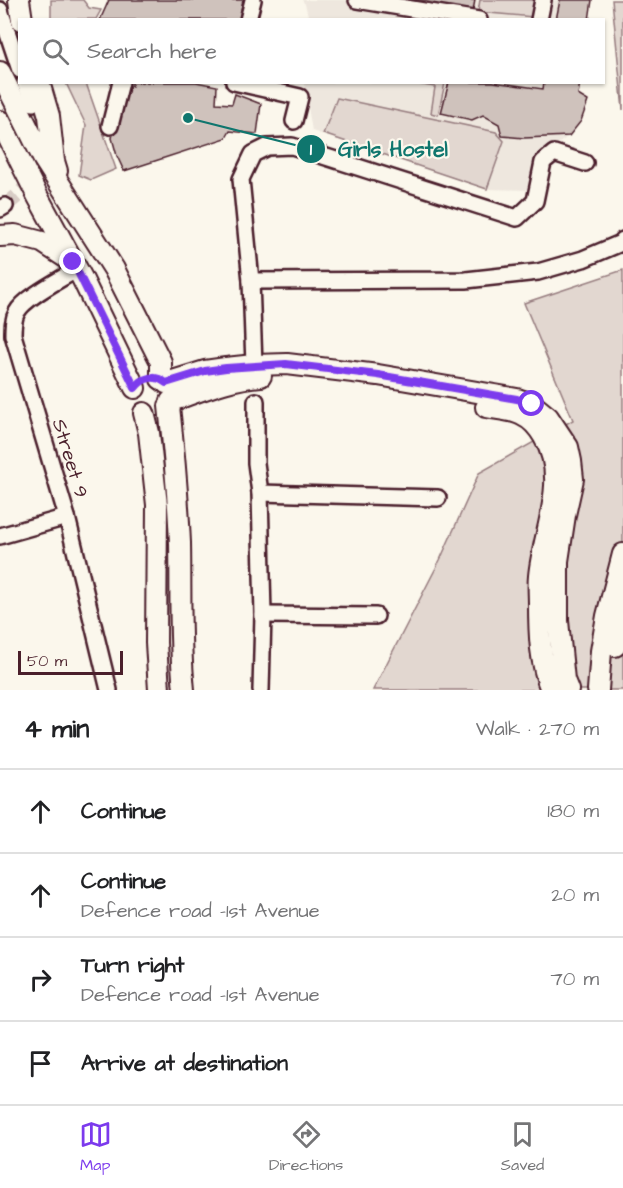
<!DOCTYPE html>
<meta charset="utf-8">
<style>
body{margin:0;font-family:"Architects Daughter",sans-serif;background:#f2f2f2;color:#202124}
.scale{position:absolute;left:18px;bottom:15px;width:105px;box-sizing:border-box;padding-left:6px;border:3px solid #4a1f2b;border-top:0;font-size:16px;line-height:21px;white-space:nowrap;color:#4a1f2b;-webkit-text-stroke:4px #fbf7ec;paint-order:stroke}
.stop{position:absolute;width:18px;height:18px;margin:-14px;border:4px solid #7c3aed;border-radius:50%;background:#fff}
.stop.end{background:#7c3aed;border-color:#fff;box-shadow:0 2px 6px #0008}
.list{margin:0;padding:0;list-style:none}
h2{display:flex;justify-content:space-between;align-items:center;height:78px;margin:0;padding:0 24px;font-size:26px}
h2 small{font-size:20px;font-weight:400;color:#757577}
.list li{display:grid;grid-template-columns:39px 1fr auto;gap:18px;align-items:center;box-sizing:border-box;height:84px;padding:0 24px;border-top:2px solid #e0e0e0}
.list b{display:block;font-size:22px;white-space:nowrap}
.list p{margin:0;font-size:20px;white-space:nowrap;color:#757577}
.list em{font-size:20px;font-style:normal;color:#757577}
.icon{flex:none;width:33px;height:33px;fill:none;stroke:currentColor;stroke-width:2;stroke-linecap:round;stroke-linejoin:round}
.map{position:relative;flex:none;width:623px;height:690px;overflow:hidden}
.search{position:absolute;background:#fff;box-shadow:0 2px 4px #0004;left:18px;right:18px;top:18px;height:66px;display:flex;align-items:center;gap:15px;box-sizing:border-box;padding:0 21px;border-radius:0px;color:#757577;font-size:22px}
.sheet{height:414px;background:#fff}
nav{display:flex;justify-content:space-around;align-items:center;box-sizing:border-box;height:84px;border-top:2px solid #e0e0e0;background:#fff;font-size:16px;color:#757577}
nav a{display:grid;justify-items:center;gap:3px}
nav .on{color:#7c3aed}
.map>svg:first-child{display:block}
.built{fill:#eee7de}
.green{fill:#e2d7d0;stroke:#967b7e;stroke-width:1.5}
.building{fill:#cfc2bc;stroke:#4a1f2b;stroke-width:1.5}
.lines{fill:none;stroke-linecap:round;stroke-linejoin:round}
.minor-tunnel{stroke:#d8ccc5;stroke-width:15;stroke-dasharray:15 8;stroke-linecap:butt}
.minor-casing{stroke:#4a1f2b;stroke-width:20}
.major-casing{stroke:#4a1f2b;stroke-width:24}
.minor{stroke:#fbf7ec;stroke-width:15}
.major{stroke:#fbf7ec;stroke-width:20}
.route{stroke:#7c3aed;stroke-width:8}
.labels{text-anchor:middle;stroke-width:4.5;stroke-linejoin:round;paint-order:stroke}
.street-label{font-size:20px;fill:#4a1f2b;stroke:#fbf7ec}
.leader{fill:none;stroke:#0f766e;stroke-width:2}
.callout-dot{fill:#0f766e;stroke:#fbf7ec;stroke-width:2}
.mark-label{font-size:18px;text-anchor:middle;font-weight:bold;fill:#fff}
.callout-label{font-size:21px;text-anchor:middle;font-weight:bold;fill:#0f766e;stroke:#fbf7ec;stroke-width:4.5;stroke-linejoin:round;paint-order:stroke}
</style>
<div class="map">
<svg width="623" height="690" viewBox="0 0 623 690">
<rect width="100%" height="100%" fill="#fbf7ec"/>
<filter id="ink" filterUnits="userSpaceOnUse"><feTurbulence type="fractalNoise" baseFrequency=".0167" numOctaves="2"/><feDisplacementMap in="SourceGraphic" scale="12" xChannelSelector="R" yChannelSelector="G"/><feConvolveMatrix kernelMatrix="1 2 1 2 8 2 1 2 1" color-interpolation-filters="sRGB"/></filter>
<g filter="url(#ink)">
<g class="built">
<path d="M302,0H592L589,20L309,19L305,4Z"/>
<path d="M304,83H580L578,95L588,101L581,121L569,136L544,154L532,190L487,189L312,131Z"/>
</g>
<g class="green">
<path d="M51,0H83L89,8L101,10L96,19H51Z"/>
<path d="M480,0H536L533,17L478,12Z"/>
<path d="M612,0H623V110Z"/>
<path d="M66,83H86L116,169L91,180L79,175L86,125Z"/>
<path d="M412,83H445L438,115L431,113L435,87Z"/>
<path d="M337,98L496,132L504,141L487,189L323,134Z"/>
<path d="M623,270V690H373L440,560L479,473L573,420L524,303Z"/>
</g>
<g class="building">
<path d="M109,0H243L239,20H100Z"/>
<path d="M401,0H475L473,11Z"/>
<path d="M560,0H592L589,20H556Z"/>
<path d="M132,82H196L217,86L216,103L232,104L235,94L261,104L257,134L230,131L226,138L124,171L117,156L112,138L125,86H132Z"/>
<path d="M449,82H493L543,89L544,82H580L578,95L588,101L581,121L569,136L524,138L502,136L499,124L483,115L472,120L441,113Z"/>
</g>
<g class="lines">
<path class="minor-tunnel" d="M5,206C12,200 21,194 26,186C47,158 41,133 33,103"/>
<defs>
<g id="minor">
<path d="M357,0L479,20"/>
<path d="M0,10L20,70"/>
<path d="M248,20L253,0"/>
<path d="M539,20L543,0"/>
<path d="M25,82L33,103"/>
<path d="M234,82L300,97L294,121"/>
<path d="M110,126L121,82"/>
<path d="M0,209L5,206"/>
<path d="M77,269C62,279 25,297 17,312C13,319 13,327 13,335L67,517L109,690"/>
<path d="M251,281L466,280L538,272L583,259L621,243L623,240"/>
<path d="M254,365L251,281L241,179L253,154L267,147L292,146L517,218L535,201L543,162L554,153L585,163"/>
<path d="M256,401V463L260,493L263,615L261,690"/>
<path d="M260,493L438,498"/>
<path d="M0,536L67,517"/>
<path d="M263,615L376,616"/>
</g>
<g id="major">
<path d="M19,0L22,20"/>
<path d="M0,72L43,158L114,269L161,362V379"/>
<path d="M39,82L49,116L54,161L57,171"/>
<path d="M0,121L38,197L82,278L135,388"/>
<path d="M0,236L15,235L42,242L71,261"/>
<path d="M166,383L205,371L226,368L254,365L287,364L378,375L517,399L532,404L548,417L568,447L571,461L573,479L565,515L558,561V621L564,680L568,690"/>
<path d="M171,401C200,391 230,378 261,376"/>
<path d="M169,406C174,452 178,497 180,543C181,592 179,641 184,690"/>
<path d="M486,407C496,409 513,410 522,415C531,419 539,428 544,437C570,480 543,531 539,576C538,585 539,595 539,604C539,633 540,663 551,690"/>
<path d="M144,413L149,433L157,505L156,643L159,690"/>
<path d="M615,646L623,607"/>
<path d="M598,690L601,651L607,616L623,554"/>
</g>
</defs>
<use href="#minor" class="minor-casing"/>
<use href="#major" class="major-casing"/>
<use href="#minor" class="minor"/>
<use href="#major" class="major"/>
</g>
</g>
<g class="lines" filter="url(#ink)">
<path class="route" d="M73,262L135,388C143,377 155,374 166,383L205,371L226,368L286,364L378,375L517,399L532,404"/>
</g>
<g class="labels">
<g class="street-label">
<text transform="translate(71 458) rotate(73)" y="7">Street 9</text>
</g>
</g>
<path class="leader" d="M188 118L311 149"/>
<g class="callout-dot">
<circle cx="188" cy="118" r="6"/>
<circle cx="311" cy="149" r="15"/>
</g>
<g class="mark-label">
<text x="311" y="155">1</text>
</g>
<g class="callout-label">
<text x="393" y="156">Girls Hostel</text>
</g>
</svg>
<div class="scale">50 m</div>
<div class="stop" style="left:532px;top:404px"></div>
<div class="stop end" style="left:73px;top:262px"></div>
<div class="search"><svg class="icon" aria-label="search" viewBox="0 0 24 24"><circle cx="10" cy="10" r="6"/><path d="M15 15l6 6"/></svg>Search here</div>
</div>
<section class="sheet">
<h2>4 min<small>Walk · 270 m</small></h2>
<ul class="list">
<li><svg class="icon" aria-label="ahead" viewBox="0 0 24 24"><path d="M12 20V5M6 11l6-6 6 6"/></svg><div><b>Continue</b></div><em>180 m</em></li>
<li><svg class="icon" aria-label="ahead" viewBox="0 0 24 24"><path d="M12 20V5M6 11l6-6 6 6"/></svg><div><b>Continue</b><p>Defence road -1st Avenue</p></div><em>20 m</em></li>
<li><svg class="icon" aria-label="right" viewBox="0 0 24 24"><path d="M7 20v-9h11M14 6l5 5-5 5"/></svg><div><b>Turn right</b><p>Defence road -1st Avenue</p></div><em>70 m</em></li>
<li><svg class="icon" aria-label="arrive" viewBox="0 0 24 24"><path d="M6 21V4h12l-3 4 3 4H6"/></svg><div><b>Arrive at destination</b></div></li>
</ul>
</section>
<nav>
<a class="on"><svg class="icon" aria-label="map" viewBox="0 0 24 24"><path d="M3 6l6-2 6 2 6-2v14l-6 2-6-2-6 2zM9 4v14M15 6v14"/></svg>Map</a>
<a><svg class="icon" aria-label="directions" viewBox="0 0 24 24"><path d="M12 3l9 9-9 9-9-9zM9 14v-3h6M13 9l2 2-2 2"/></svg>Directions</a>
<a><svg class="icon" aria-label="saved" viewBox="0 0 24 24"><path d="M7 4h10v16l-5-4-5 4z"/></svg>Saved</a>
</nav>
